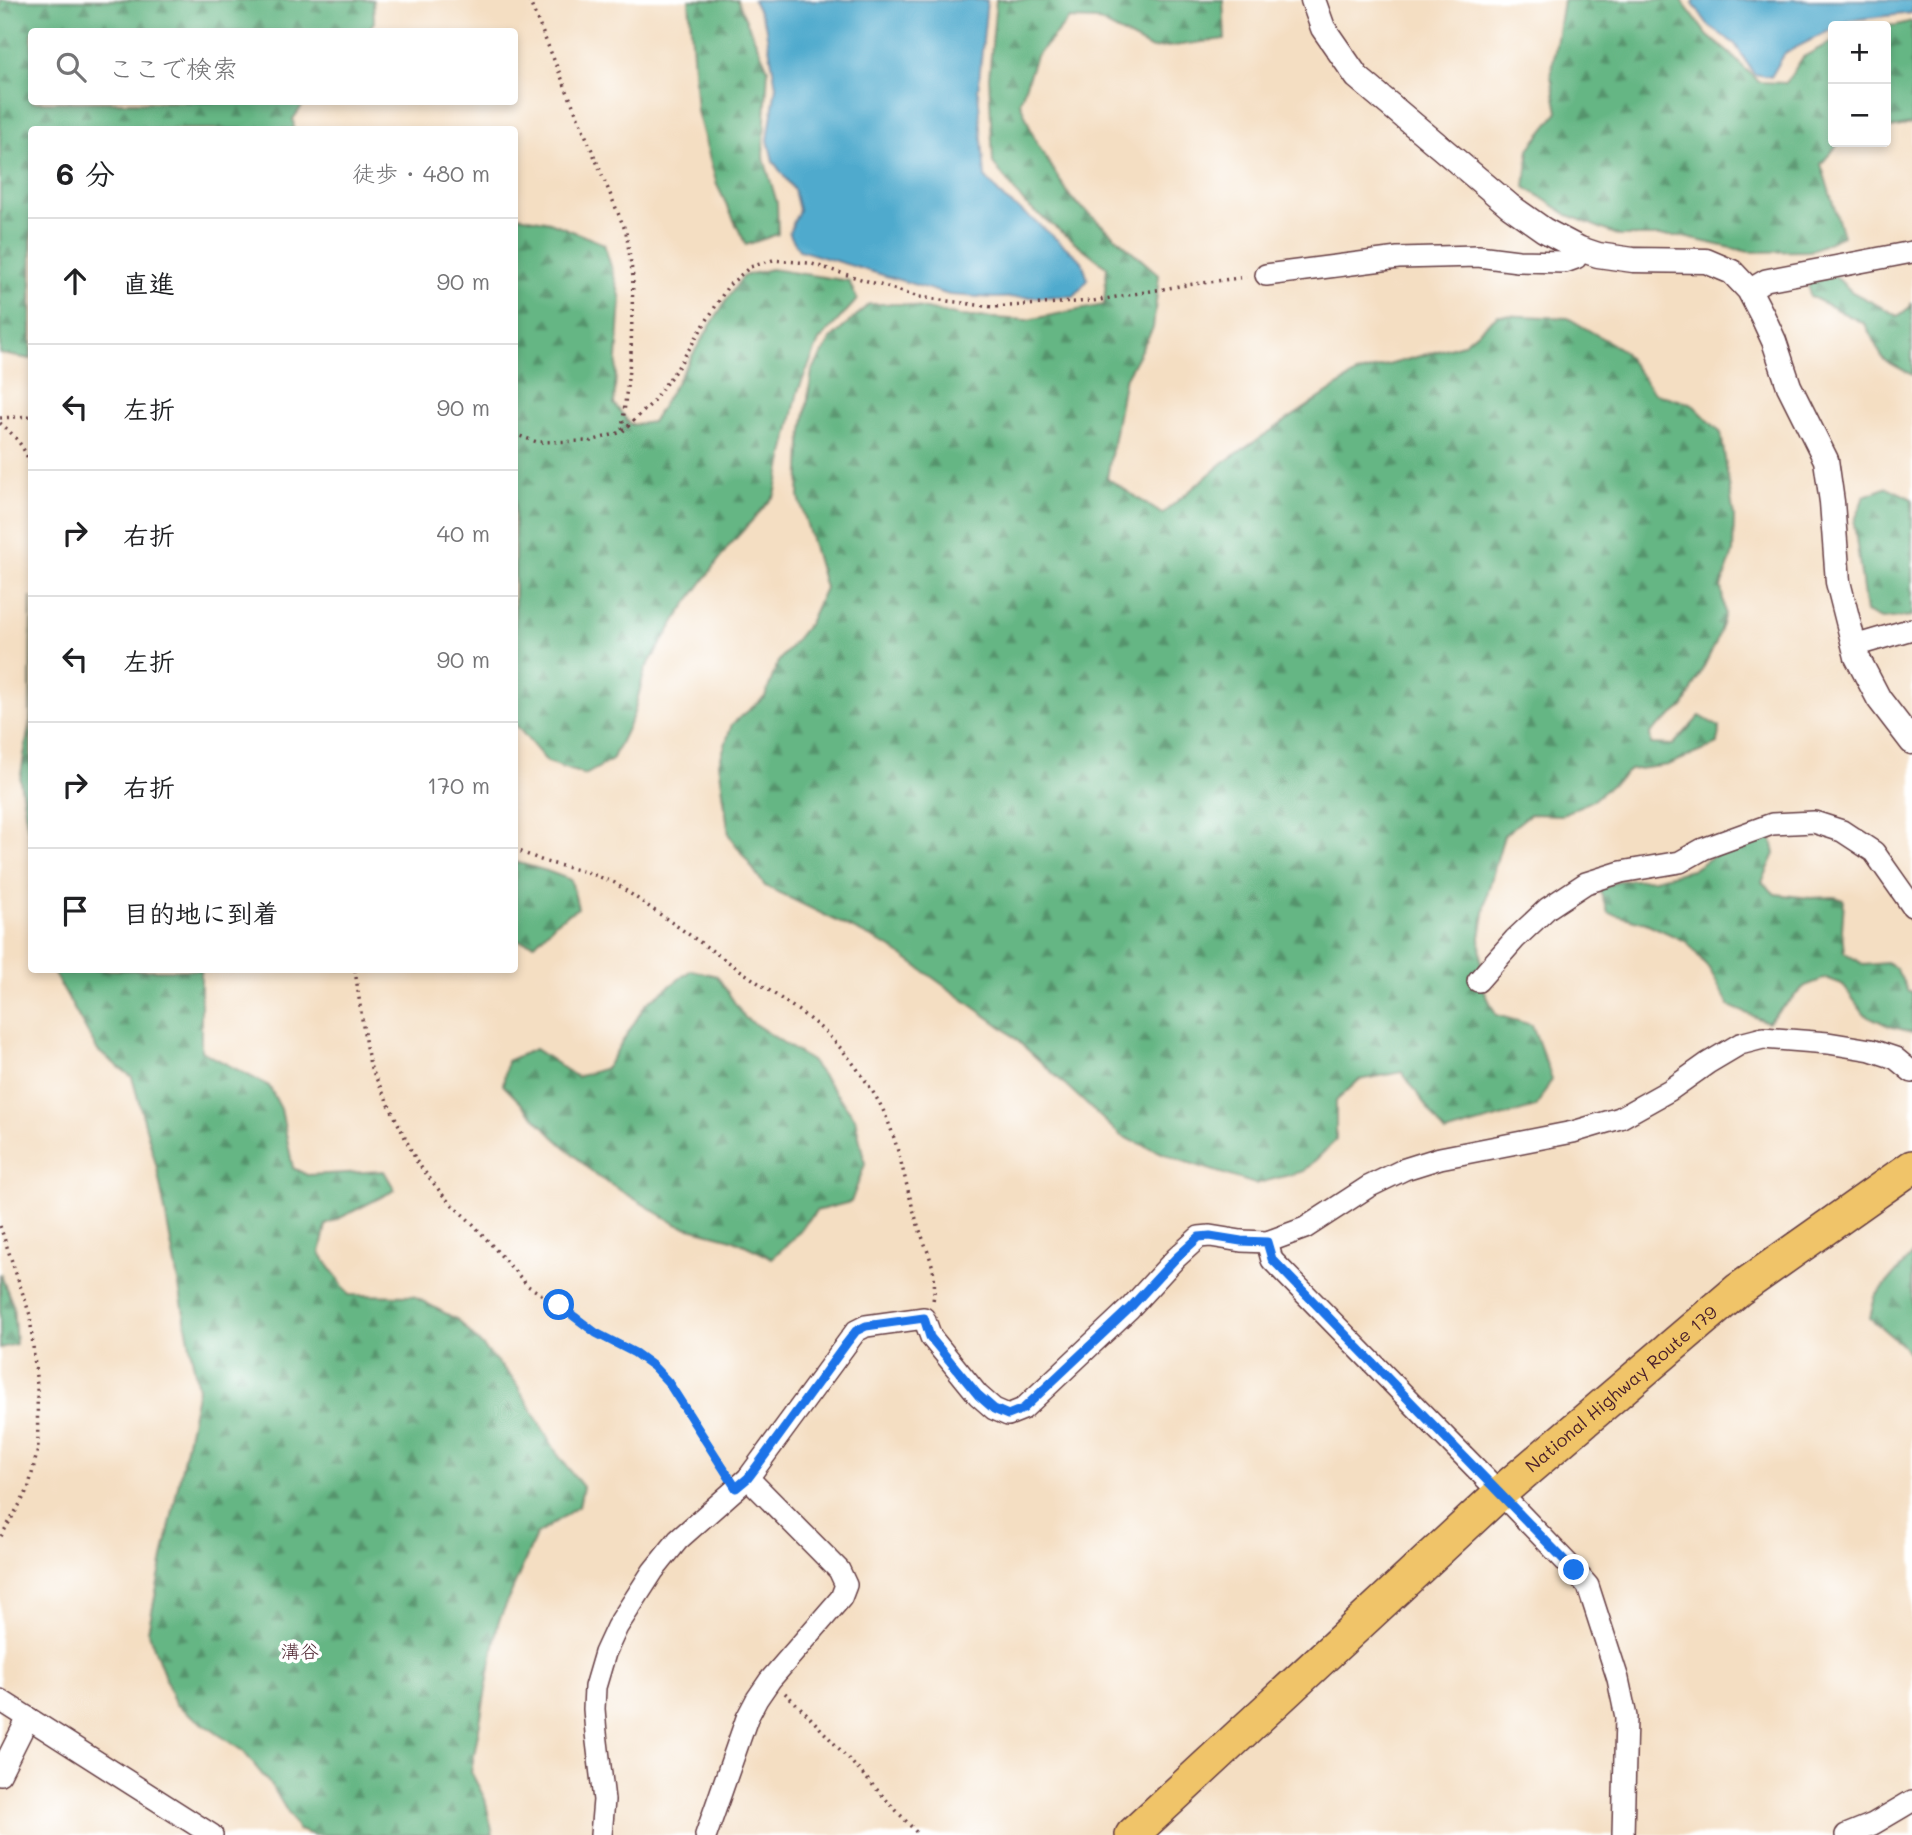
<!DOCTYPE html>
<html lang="ja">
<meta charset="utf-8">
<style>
body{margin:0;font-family:Mali,"Klee One",sans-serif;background:#f2f2f2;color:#202124}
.controls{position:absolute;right:21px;top:21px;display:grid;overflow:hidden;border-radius:7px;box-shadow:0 4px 10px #0003}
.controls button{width:63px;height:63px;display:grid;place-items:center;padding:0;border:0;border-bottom:2px solid #e0e0e0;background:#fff;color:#202124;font:35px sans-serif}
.stop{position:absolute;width:21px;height:21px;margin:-16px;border:5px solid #1a73e8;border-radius:50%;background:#fff}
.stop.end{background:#1a73e8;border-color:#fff;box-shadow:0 2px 7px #0008}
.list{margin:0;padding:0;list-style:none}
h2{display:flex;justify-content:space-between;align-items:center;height:91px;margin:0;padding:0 28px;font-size:30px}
h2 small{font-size:23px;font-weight:400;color:#757577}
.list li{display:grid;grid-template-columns:46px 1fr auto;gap:21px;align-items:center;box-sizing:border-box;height:126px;padding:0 28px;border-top:2px solid #e0e0e0}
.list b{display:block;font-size:26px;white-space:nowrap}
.list em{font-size:23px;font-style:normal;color:#757577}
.icon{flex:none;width:38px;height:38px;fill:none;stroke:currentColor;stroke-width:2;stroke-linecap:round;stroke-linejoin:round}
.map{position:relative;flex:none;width:1912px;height:1835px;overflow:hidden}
.search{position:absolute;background:#fff;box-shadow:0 4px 10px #0003;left:28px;top:28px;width:490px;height:77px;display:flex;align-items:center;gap:18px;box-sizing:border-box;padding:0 24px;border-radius:7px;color:#757577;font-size:26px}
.panel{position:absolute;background:#fff;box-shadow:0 4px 10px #0003;left:28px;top:126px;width:490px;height:847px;border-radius:7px}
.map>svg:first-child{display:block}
.forest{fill:url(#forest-firs);stroke:#586a58;stroke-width:2}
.water{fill:#4faacd;stroke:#4c647c;stroke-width:2}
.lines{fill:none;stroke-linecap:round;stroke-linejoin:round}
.minor-casing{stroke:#643c42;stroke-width:24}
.tertiary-casing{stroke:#643c42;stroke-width:27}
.trunk-casing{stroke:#643c42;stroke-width:36}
.path{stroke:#643c42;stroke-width:3.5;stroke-dasharray:2 5;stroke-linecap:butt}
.minor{stroke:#fff;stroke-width:21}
.tertiary{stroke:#fff;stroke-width:24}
.trunk{stroke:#f0c469;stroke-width:33}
.route{stroke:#1a73e8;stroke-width:9}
.labels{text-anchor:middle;stroke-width:7;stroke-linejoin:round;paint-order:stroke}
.street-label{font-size:18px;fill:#4a1f2b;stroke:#fff}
.neighbourhood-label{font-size:19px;fill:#4a1f2b;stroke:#fff}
</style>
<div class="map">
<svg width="1912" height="1835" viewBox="0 0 1912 1835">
<defs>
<pattern id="forest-firs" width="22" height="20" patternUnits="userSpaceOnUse" patternTransform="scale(1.75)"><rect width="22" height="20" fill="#65b684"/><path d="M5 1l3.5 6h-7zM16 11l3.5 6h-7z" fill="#55936c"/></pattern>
</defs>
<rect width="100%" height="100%" fill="#fff"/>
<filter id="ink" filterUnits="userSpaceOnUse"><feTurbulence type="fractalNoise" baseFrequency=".0143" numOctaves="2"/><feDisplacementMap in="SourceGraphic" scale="14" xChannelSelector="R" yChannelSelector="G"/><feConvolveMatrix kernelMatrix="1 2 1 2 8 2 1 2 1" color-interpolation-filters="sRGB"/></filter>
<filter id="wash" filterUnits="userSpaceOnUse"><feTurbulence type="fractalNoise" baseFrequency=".00686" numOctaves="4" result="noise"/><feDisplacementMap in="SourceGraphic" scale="28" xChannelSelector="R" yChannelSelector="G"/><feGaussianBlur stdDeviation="1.57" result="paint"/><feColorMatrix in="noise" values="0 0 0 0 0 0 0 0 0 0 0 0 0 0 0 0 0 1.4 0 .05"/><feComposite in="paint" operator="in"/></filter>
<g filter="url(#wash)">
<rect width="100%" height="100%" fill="#f4dec2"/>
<g class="forest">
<path d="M0,0H373L374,22L367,32H32V102H305L293,119L294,129L32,130L31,359L0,354Z"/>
<path d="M689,0H737L768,69L763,155L777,203L778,234L746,245L717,185L697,111Z"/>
<path d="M996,0H1223L1225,39L1152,49L1097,20L1069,19L1036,56L1020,102L1036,142L1071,198L1159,275L1153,328L1124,381L1107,478L1162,514L1224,462L1356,374L1463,344L1498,315L1568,318L1622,350L1654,393L1692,404L1721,433L1734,517L1733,553L1721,587L1725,614L1716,642L1684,706L1650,733L1651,744L1673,745L1700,716L1719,727L1718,744L1668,765L1630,770L1593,800L1561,815L1530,814L1504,835L1487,895L1480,937L1482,986L1496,1015L1532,1025L1552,1079L1536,1107L1445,1133L1402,1072L1359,1080L1336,1101V1140L1304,1171L1255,1184L1177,1159L1121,1136L1006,1030L890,947L765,886L729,835L719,763L732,724L765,697L778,662L809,623L825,588L799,497L801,444L812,371L831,339L869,304H902L960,316L1027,320L1104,305L1107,267L1025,204L993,163L989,77Z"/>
<path d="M1563,0H1683V3L1708,36L1729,53L1759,82L1786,83L1803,57L1833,41V142H1840L1821,164L1843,236L1810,251L1749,252L1679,236H1620L1568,215L1525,187L1529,149L1558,112L1551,76Z"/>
<path d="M1912,21V124L1886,129V26H1882L1897,25Z"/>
<path d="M514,215L550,222L604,244L621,299L614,404L631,425L652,422C683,373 710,322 743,276L771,269L849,281L857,300L819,341L798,391L775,495L729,546L680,613L645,670L633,716L612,760L585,775L547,762L515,724Z"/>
<path d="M1835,276L1852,292L1898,316L1910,307L1912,302V375L1883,359L1865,324L1810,296L1808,283Z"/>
<path d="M1887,487L1912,499V616L1881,619L1866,612L1854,523L1864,496Z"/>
<path d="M31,596V849L20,780L30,721Z"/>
<path d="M1771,835L1775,854L1762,882L1775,894L1810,898L1835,897L1844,900L1842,930L1844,952L1864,965L1886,963L1896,968L1907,990L1912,992V1032L1889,1026L1864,1014L1842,984L1826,978L1805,986L1767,1022L1729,1006L1710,970L1687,942L1646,923L1608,913L1600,890L1617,881L1654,879L1692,870L1740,839Z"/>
<path d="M515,862L547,871L571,880L578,908L557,921L535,944L515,940Z"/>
<path d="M52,970H201V1051L269,1086L281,1109L293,1168L307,1175L384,1171L395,1190L326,1225L320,1253L349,1295L413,1296L458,1320L514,1380L558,1455L583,1487L579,1506L536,1535L498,1623L471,1772L485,1799L493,1835H314L298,1830L274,1789L244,1752L175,1704L148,1631L198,1389L157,1168L132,1077L98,1051Z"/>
<path d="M691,970L717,976L744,1017L811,1061L855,1118L865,1164L851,1202L816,1211L792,1240L772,1258L732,1239L678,1225L598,1177L553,1136L503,1085L507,1061L535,1049L577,1077L606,1068L646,1004Z"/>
<path d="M1912,1254V1359L1902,1345L1870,1318L1875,1297Z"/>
<path d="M0,1273L13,1305L16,1344L0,1348Z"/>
</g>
<g class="water">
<path d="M753,0H987L978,91L985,177L1004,199L1035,221L1082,261L1088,280L1074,296L994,298L949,295L799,250L789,233L799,210L794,190L773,161L768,140L776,86L765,24Z"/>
<path d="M1694,0H1912V13L1851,20L1838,26H1833V29L1785,53L1771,77L1754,74L1735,44L1710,27L1693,4Z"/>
</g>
</g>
<g filter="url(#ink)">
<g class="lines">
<defs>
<g id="minor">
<path d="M1266,275L1398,258L1478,256L1518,261L1565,262L1576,258L1580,249"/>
<path d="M1749,290L1766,280L1912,252"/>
<path d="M1854,646L1912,629"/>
<path d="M1478,981L1515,939L1548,908L1586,883L1621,872L1680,862L1703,849L1772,824L1814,822L1842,831L1874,852L1912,906"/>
<path d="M1267,1242L1272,1260L1500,1493L1574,1570L1588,1586L1618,1679L1626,1717L1623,1835"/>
<path d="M0,1700L212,1835"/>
<path d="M0,1774L28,1718"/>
<path d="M601,1835L604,1800L596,1733L594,1709L595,1687L605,1653L617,1627L653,1571L678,1540L748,1478L856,1331L866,1326L924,1318L931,1337L978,1395L994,1409L1008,1415L1023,1409L1130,1308L1176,1258L1199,1237L1210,1236L1241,1241L1267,1242L1305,1228L1368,1187L1405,1169L1440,1158L1573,1132L1620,1118L1670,1090L1708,1063L1740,1044L1763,1038L1828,1043L1871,1050L1895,1058L1912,1072"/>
<path d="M706,1835L747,1718L757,1699L770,1680L841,1598L846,1585L839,1570L748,1478"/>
<path d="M1846,1835L1873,1824L1912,1801"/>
</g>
<path id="tertiary" d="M1313,0L1323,28L1357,77L1510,206L1544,230L1580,249L1598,255L1633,260L1706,261L1732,272L1749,290L1762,315L1774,341L1789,386L1826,460L1832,502L1838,582L1857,657L1879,699L1912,742"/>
<g id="trunk">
<path id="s1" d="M1132,1835L1500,1493L1738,1290L1912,1167"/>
</g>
</defs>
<use href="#minor" class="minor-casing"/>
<use href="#tertiary" class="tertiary-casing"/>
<use href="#trunk" class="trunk-casing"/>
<g class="path">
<path d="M529,0L626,232L633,277L631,352L622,430"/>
<path d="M0,418L32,416"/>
<path d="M0,423C16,436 27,450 32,471"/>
<path d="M514,434L537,442L591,441L622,432L650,405L678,367L728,286L750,267L773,260L809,263L919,297L992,307L1093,301L1180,286L1246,277"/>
<path d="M514,849L546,862L590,873L615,883L803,1014C811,1021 821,1027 828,1035C847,1053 867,1081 880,1104C900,1142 905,1188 919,1228C929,1257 938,1269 933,1301"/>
<path d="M355,970L366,1047L371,1068L417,1162L446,1199L473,1224L528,1286L575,1315L596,1333L635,1353L653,1366L668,1382L726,1472"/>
<path d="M0,1226L30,1315L37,1387L38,1449L28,1490L0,1538"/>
<path d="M785,1693L806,1713L919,1835"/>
</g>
<use href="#minor" class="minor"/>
<use href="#tertiary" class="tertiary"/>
<use href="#trunk" class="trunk"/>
</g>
</g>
<g class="lines" filter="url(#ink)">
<path class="route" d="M559,1305L596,1333L635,1353L653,1366L668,1382L736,1488L748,1478L757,1466L846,1344L856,1331L866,1326L924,1318L930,1337L978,1395L994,1409L1008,1415L1023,1409L1130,1308L1176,1258L1199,1237L1210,1236L1241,1241L1267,1242L1272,1259L1574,1570"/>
</g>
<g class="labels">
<g class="street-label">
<text dy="6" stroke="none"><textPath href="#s1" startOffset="662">National Highway Route 179</textPath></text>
</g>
<g class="neighbourhood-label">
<text x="300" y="1658">溝谷</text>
</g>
</g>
</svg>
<div class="controls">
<button>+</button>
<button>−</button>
</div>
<div class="stop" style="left:559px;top:1305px"></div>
<div class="stop end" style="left:1574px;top:1570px"></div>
<div class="search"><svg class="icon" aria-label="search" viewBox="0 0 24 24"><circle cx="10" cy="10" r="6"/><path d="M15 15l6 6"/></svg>ここで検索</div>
<section class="panel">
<h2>6 分<small>徒歩 · 480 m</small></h2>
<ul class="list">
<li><svg class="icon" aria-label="ahead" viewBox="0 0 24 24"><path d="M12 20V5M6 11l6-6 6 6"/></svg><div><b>直進</b></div><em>90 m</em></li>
<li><svg class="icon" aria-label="left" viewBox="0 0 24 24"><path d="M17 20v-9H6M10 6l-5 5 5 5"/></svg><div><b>左折</b></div><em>90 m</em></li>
<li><svg class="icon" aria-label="right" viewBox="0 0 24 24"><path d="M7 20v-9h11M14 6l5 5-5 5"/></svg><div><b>右折</b></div><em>40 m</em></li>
<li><svg class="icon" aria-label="left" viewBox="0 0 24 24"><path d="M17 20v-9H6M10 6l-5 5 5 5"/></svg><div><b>左折</b></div><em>90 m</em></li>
<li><svg class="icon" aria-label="right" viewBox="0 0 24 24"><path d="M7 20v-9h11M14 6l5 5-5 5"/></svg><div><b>右折</b></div><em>170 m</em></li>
<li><svg class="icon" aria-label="arrive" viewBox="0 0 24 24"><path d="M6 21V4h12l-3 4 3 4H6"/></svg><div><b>目的地に到着</b></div></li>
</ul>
</section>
</div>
